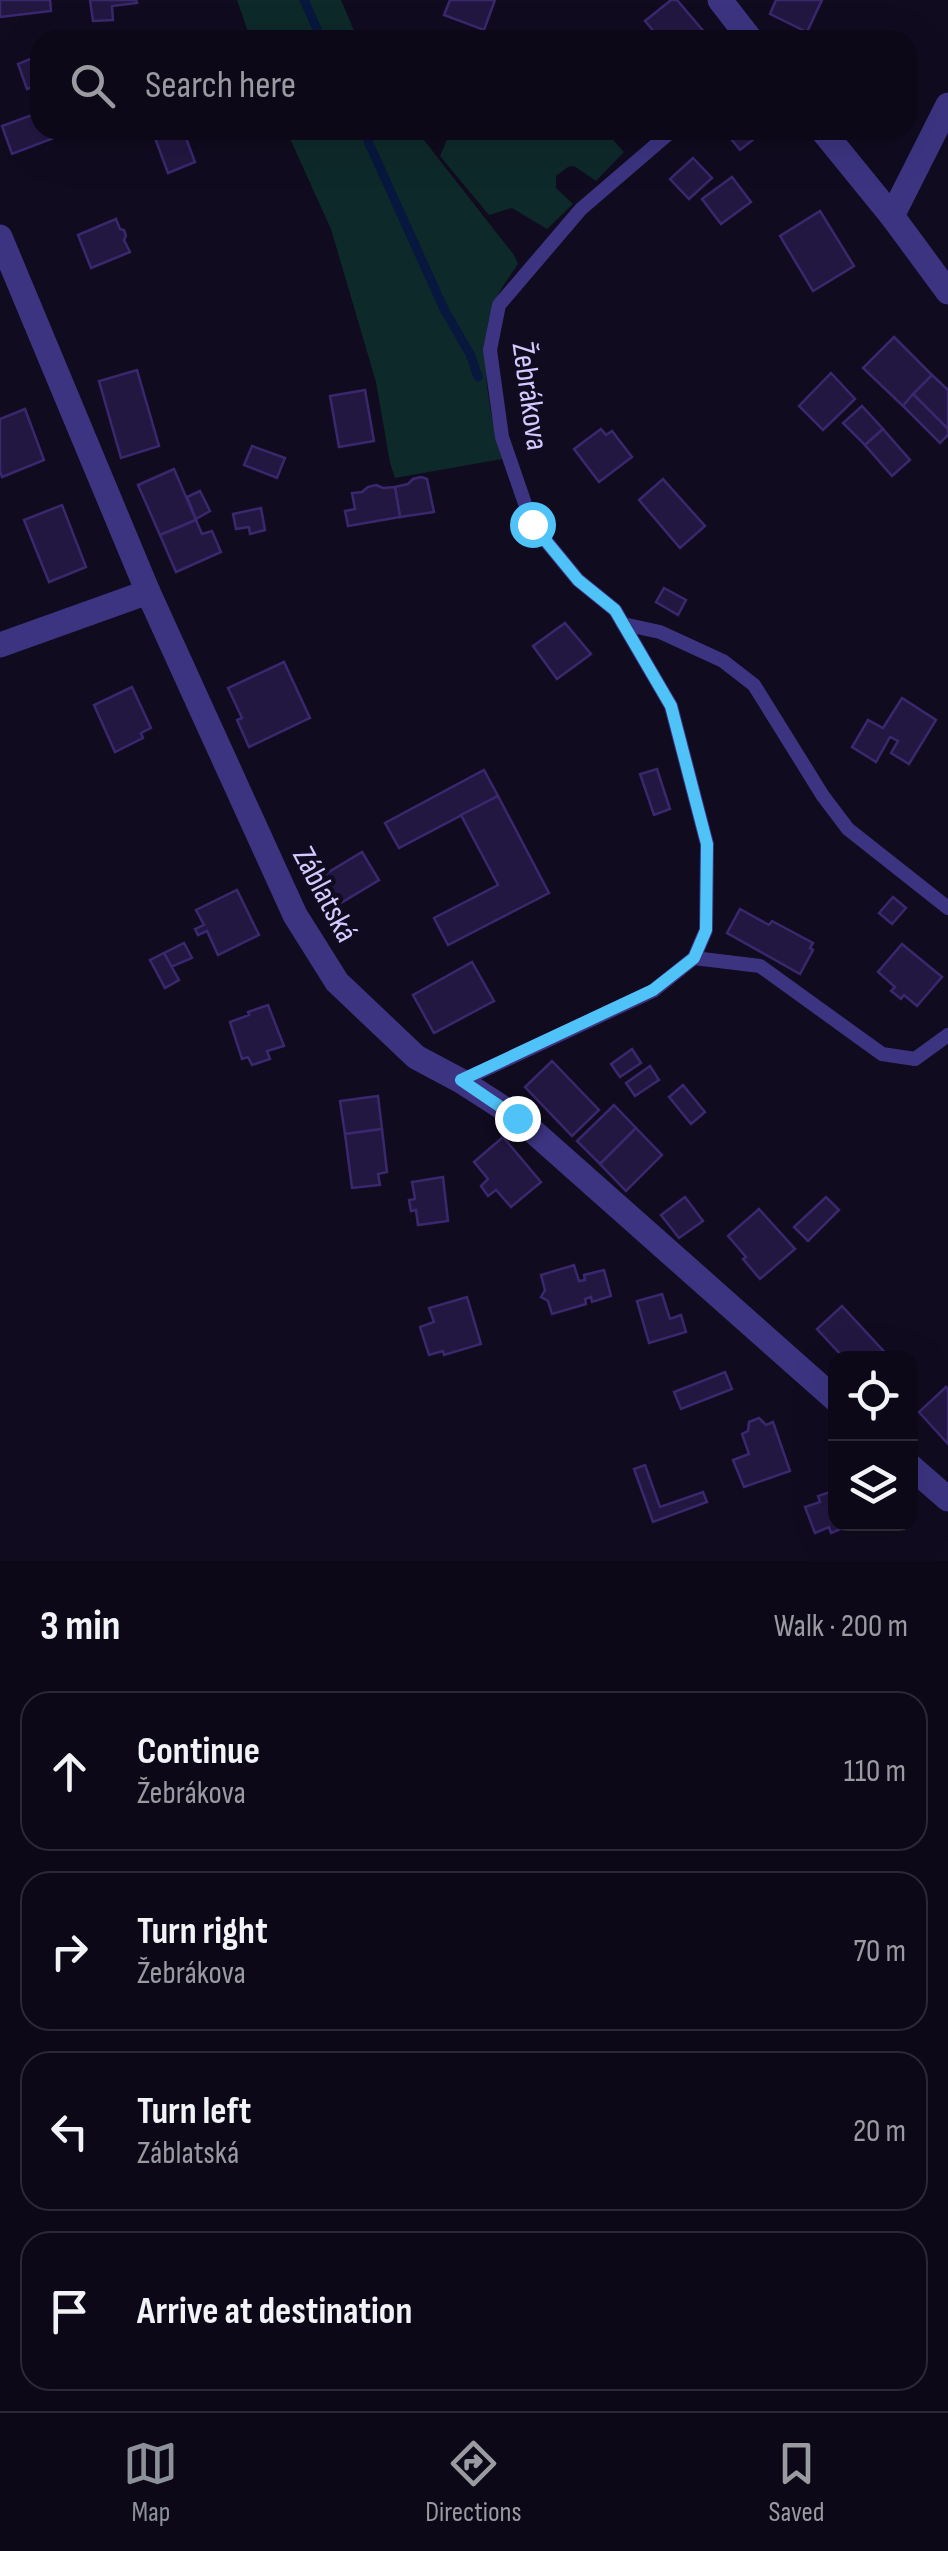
<!DOCTYPE html>
<meta charset="utf-8">
<style>
body{margin:0;font-family:"Sofia Sans Condensed",sans-serif;background:#1a1624;color:#f1f3f6}
.controls{position:absolute;right:30px;bottom:30px;display:grid;overflow:hidden;border-radius:20px;box-shadow:0 10px 40px #0002}
.controls button{width:90px;height:90px;display:grid;place-items:center;padding:0;border:0;border-bottom:2px solid #2c2936;background:#0c0817;color:#f1f3f6;font:50px sans-serif}
.stop{position:absolute;width:30px;height:30px;margin:-22px;border:8px solid #4fc3f7;border-radius:50%;background:#fff}
.stop.end{background:#4fc3f7;border-color:#fff;box-shadow:0 2px 10px #0008}
.list{margin:0;padding:0;list-style:none}
h2{display:flex;justify-content:space-between;align-items:center;height:130px;margin:0;padding:0 40px;font-size:42px}
h2 small{font-size:32px;font-weight:400;color:#9a9aa1}
.list li{display:grid;grid-template-columns:65px 1fr auto;gap:30px;align-items:center;box-sizing:border-box;height:160px;margin:0 20px 20px;padding:0 20px;border:2px solid #2c2936;border-radius:30px}
.list b{display:block;font-size:38px;white-space:nowrap}
.list p{margin:0;font-size:32px;white-space:nowrap;color:#9a9aa1}
.list em{font-size:32px;font-style:normal;color:#9a9aa1}
.icon{flex:none;width:55px;height:55px;fill:none;stroke:currentColor;stroke-width:2;stroke-linecap:round;stroke-linejoin:round}
.map{position:relative;flex:none;width:948px;height:1561px;overflow:hidden}
.search{position:absolute;background:#0c0817;box-shadow:0 10px 40px #0002;left:30px;right:30px;top:30px;height:110px;display:flex;align-items:center;gap:25px;box-sizing:border-box;padding:0 35px;border-radius:30px;color:#9a9aa1;font-size:38px}
.sheet{height:850px;background:#0c0817}
nav{display:flex;justify-content:space-around;align-items:center;box-sizing:border-box;height:140px;border-top:2px solid #2c2936;background:#0c0817;font-size:28px;color:#9a9aa1}
nav a{display:grid;justify-items:center;gap:5px}
nav .on{color:#8c9099}
.map>svg:first-child{display:block}
.green{fill:#0e292a}
.lines{fill:none;stroke-linecap:round;stroke-linejoin:round}
.stream{stroke:#07173d;stroke-width:9}
.building{fill:#221741;stroke:#3a286e;stroke-width:2.5}
.service{stroke:#3c3481;stroke-width:14}
.minor{stroke:#3c3481;stroke-width:25}
.tertiary{stroke:#3c3481;stroke-width:25}
.route{stroke:#4fc3f7;stroke-width:12}
.labels{text-anchor:middle;stroke-width:9;stroke-linejoin:round;paint-order:stroke}
.street-label{font-size:32px;fill:#d3caff;stroke:#100b1f}
</style>
<div class="map">
<svg width="948" height="1561" viewBox="0 0 948 1561">
<rect width="100%" height="100%" fill="#100b1f"/>
<g class="green">
<path d="M237,0H341L358,40H251Z"/>
<path d="M286,130H416L514,255L518,264C511,274 503,285 497,297C475,340 489,414 502,459L395,478L390,463L376,382L331,229Z"/>
<path d="M451,130H604L624,152L596,181L574,166L568,167L556,176V188L573,204L547,229L512,208L489,215L440,156Z"/>
</g>
<g class="lines">
<g class="stream">
<path d="M304,0L322,40"/>
<path d="M363,130L444,309L470,354L478,377"/>
</g>
</g>
<g class="building">
<path d="M0,0H50L51,11L0,17Z"/>
<path d="M90,0H136L137,3L112,6L113,20L93,21Z"/>
<path d="M450,0H495L484,30L444,15Z"/>
<path d="M671,0H677L711,40H661L645,21Z"/>
<path d="M776,0H822L807,32L770,14Z"/>
<path d="M40,55V84L27,89L18,64Z"/>
<path d="M40,112V130H57L59,136L12,154L2,126Z"/>
<path d="M152,130H183L195,162L168,173Z"/>
<path d="M724,130H765L740,150Z"/>
<path d="M693,158L712,178L689,199L670,179Z"/>
<path d="M732,177L751,202L721,224L702,199Z"/>
<path d="M820,211L854,266L813,291L780,236Z"/>
<path d="M116,219L120,229L124,230L126,236L124,240L130,252L91,268L78,235Z"/>
<path d="M894,337L932,375L903,406L863,368Z"/>
<path d="M137,370L159,446L121,458L99,381Z"/>
<path d="M831,373L855,399L823,430L799,406Z"/>
<path d="M932,375L948,390V429L913,394Z"/>
<path d="M365,390L374,441L339,447L330,396Z"/>
<path d="M913,394L948,429V435L940,443L903,406Z"/>
<path d="M862,406L883,429L865,445L843,423Z"/>
<path d="M25,409L44,460L2,477L0,471V419Z"/>
<path d="M601,429L606,435L612,431L632,457L599,482L574,449Z"/>
<path d="M883,429L910,460L892,476L865,445Z"/>
<path d="M252,446L285,458L277,478L244,465Z"/>
<path d="M174,469L196,520L160,535L138,485Z"/>
<path d="M421,477L427,479L434,512L400,517L395,487L408,484L413,479Z"/>
<path d="M663,479L705,526L680,548L639,500Z"/>
<path d="M376,485L383,488L395,487L400,517L348,526L345,511L355,509L352,493L362,492L368,487Z"/>
<path d="M200,491L210,511L196,519L187,497Z"/>
<path d="M62,505L86,567L49,582L24,520Z"/>
<path d="M261,508L265,530L250,534L249,527L236,529L233,514Z"/>
<path d="M196,520L202,534L212,531L221,552L176,572L160,535Z"/>
<path d="M664,588L686,600L678,615L656,602Z"/>
<path d="M565,623L591,654L557,679L533,646Z"/>
<path d="M284,662L310,718L249,747L237,720L242,718L228,688Z"/>
<path d="M132,687L151,728L141,733L143,738L115,752L94,705Z"/>
<path d="M902,698L936,720L909,764L891,753L898,741L890,737L876,762L852,747L868,720L883,728Z"/>
<path d="M657,769L670,809L654,815L640,774Z"/>
<path d="M484,770L498,796L399,848L385,823Z"/>
<path d="M498,796L549,893L448,945L434,918L498,885L461,815Z"/>
<path d="M362,852L379,880L331,909L314,881Z"/>
<path d="M237,890L259,935L218,955L207,931L198,935L195,929L204,925L196,910Z"/>
<path d="M893,897L906,908L892,924L879,913Z"/>
<path d="M740,909L769,925L772,921L813,943L810,948L813,950L800,974L727,933Z"/>
<path d="M184,943L192,958L171,967L164,953Z"/>
<path d="M902,944L942,977L917,1006L904,995L901,999L891,991L895,987L878,972Z"/>
<path d="M164,953L179,980L165,988L150,960Z"/>
<path d="M472,962L494,1001L434,1033L413,995Z"/>
<path d="M268,1005L284,1046L267,1051L270,1059L252,1065L248,1057L242,1059L230,1022L249,1015L248,1012Z"/>
<path d="M632,1049L641,1063L620,1077L611,1064Z"/>
<path d="M552,1061L599,1110L572,1136L525,1087Z"/>
<path d="M650,1066L659,1080L635,1096L626,1083Z"/>
<path d="M683,1085L705,1112L691,1124L669,1097Z"/>
<path d="M378,1096L382,1129L345,1134L340,1101Z"/>
<path d="M614,1105L636,1128L600,1164L577,1141Z"/>
<path d="M636,1128L662,1155L626,1191L600,1164Z"/>
<path d="M382,1129L387,1172L378,1174L380,1185L352,1188L345,1134Z"/>
<path d="M503,1137L541,1182L511,1207L496,1190L488,1196L481,1186L488,1179L474,1162Z"/>
<path d="M443,1177L448,1221L418,1225L416,1210L411,1211L409,1200L415,1199L412,1182Z"/>
<path d="M685,1197L703,1221L679,1238L661,1215Z"/>
<path d="M826,1197L839,1210L808,1241L794,1227Z"/>
<path d="M759,1209L795,1249L760,1279L743,1259L746,1257L728,1236Z"/>
<path d="M574,1265L579,1281L585,1280L584,1275L604,1270L611,1296L592,1302L591,1297L585,1299L586,1304L552,1314L548,1301L541,1297L545,1290L541,1275Z"/>
<path d="M662,1294L670,1319L681,1315L686,1332L649,1343L637,1301Z"/>
<path d="M467,1297L481,1344L444,1355L443,1351L429,1355L420,1327L434,1322L429,1308Z"/>
<path d="M842,1306L890,1358H844L817,1329Z"/>
<path d="M725,1372L732,1389L681,1409L674,1392Z"/>
<path d="M946,1387L948,1390V1444L919,1412Z"/>
<path d="M759,1418L766,1425L773,1422L790,1471L744,1487L733,1460L749,1454L742,1434L748,1431L749,1422Z"/>
<path d="M645,1465L660,1507L703,1492L707,1502L653,1522L634,1469Z"/>
<path d="M836,1490V1524H858L841,1527V1529L831,1533L829,1527L815,1533L805,1507L820,1502L818,1496Z"/>
</g>
<g class="lines">
<g class="service">
<path d="M623,624L660,632L723,661L754,685L823,796L848,829L948,908"/>
<path d="M694,958L760,966L882,1054L915,1059L948,1035"/>
<path d="M461,1081L653,991L694,958L706,930L707,844L671,706L615,610L578,580L532,524L502,437L490,350L499,305L581,209L673,130"/>
</g>
<g class="minor">
<path d="M892,216L948,105"/>
<path d="M0,237L148,592L295,915L337,982L416,1057L461,1081L517,1117L836,1400"/>
<path d="M0,645L148,592"/>
<path d="M910,1466L948,1499"/>
</g>
<g class="tertiary">
<path d="M720,0L751,40"/>
<path d="M822,130L892,216L948,292"/>
</g>
</g>
<g class="lines">
<path class="route" d="M517,1118L461,1080L653,990L694,958L706,930L707,844L671,706L615,610L578,580L532,524"/>
</g>
<g class="labels">
<g class="street-label">
<text transform="translate(531 396) rotate(82)" y="11">Žebrákova</text>
<text transform="translate(326 894) rotate(62)" y="11">Záblatská</text>
</g>
</g>
</svg>
<div class="controls">
<button><svg class="icon" aria-label="locate" viewBox="0 0 24 24"><circle cx="12" cy="12" r="6"/><path d="M12 2v4M12 18v4M2 12h4M18 12h4"/></svg></button>
<button><svg class="icon" aria-label="layers" viewBox="0 0 24 24"><path d="M12 4l9 5-9 5-9-5zM3 14l9 5 9-5"/></svg></button>
</div>
<div class="stop" style="left:532px;top:524px"></div>
<div class="stop end" style="left:517px;top:1118px"></div>
<div class="search"><svg class="icon" aria-label="search" viewBox="0 0 24 24"><circle cx="10" cy="10" r="6"/><path d="M15 15l6 6"/></svg>Search here</div>
</div>
<section class="sheet">
<h2>3 min<small>Walk · 200 m</small></h2>
<ul class="list">
<li><svg class="icon" aria-label="ahead" viewBox="0 0 24 24"><path d="M12 20V5M6 11l6-6 6 6"/></svg><div><b>Continue</b><p>Žebrákova</p></div><em>110 m</em></li>
<li><svg class="icon" aria-label="right" viewBox="0 0 24 24"><path d="M7 20v-9h11M14 6l5 5-5 5"/></svg><div><b>Turn right</b><p>Žebrákova</p></div><em>70 m</em></li>
<li><svg class="icon" aria-label="left" viewBox="0 0 24 24"><path d="M17 20v-9H6M10 6l-5 5 5 5"/></svg><div><b>Turn left</b><p>Záblatská</p></div><em>20 m</em></li>
<li><svg class="icon" aria-label="arrive" viewBox="0 0 24 24"><path d="M6 21V4h12l-3 4 3 4H6"/></svg><div><b>Arrive at destination</b></div></li>
</ul>
</section>
<nav>
<a class="on"><svg class="icon" aria-label="map" viewBox="0 0 24 24"><path d="M3 6l6-2 6 2 6-2v14l-6 2-6-2-6 2zM9 4v14M15 6v14"/></svg>Map</a>
<a><svg class="icon" aria-label="directions" viewBox="0 0 24 24"><path d="M12 3l9 9-9 9-9-9zM9 14v-3h6M13 9l2 2-2 2"/></svg>Directions</a>
<a><svg class="icon" aria-label="saved" viewBox="0 0 24 24"><path d="M7 4h10v16l-5-4-5 4z"/></svg>Saved</a>
</nav>
